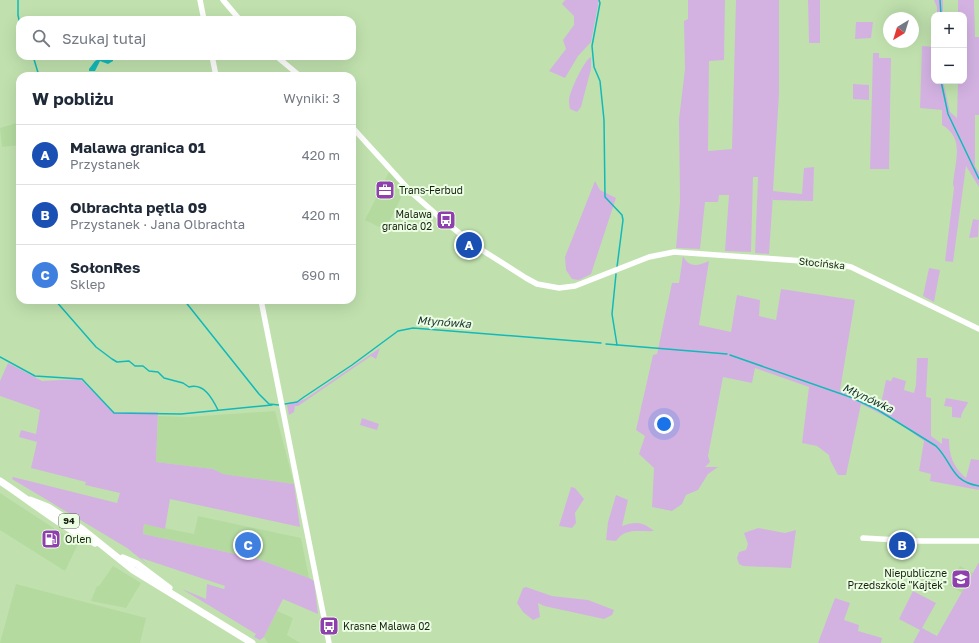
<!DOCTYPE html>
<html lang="pl">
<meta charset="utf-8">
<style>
body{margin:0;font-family:"Golos Text",sans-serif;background:#f2f2f3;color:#1f2937}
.controls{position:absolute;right:12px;top:12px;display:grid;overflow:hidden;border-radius:8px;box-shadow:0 4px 16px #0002}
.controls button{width:36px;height:36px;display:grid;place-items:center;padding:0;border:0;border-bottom:1px solid #e0e1e3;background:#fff;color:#1f2937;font:20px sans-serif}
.compass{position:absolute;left:883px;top:12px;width:36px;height:36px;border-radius:50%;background:#fff;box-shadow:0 4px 16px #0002;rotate:218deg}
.you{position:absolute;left:664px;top:424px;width:14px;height:14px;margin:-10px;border:3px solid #fff;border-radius:50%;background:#1a73e8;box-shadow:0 0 0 6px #1a73e833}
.badge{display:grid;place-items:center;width:26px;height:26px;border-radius:50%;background:#2563eb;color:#fff;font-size:13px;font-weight:700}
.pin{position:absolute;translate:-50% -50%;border:2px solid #fff;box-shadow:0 1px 4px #0006}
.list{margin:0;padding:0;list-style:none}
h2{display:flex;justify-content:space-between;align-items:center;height:52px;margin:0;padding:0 16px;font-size:17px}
h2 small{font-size:13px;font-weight:400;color:#747a83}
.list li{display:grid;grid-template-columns:26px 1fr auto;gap:12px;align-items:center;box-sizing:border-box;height:60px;padding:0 16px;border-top:1px solid #e0e1e3}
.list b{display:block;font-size:15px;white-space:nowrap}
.list p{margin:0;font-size:13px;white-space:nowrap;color:#747a83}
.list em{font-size:13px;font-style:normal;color:#747a83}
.icon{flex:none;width:22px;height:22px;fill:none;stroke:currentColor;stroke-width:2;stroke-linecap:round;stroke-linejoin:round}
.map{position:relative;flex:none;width:979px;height:643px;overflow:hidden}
.search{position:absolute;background:#fff;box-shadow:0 4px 16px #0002;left:16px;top:16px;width:340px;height:44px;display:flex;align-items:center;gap:10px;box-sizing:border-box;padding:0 14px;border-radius:12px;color:#747a83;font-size:15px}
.panel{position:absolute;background:#fff;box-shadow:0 4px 16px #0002;left:16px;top:72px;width:340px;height:232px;border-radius:12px}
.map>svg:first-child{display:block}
.built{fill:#b4daa0}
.green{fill:#d3b2e2}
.water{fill:#12b9b9}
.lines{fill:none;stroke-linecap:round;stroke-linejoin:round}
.stream{stroke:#12b9b9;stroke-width:1.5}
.tertiary{stroke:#fff;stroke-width:5.5}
.primary{stroke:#fff;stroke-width:7}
.labels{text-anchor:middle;stroke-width:4;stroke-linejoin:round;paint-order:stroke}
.shield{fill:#ebfde3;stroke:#56644f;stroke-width:1}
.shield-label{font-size:9px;font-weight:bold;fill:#16220f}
.poi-label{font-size:10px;fill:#16220f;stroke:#ebfde3;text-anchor:start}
.street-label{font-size:10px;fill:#16220f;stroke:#ebfde3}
.water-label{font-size:11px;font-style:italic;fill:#162e2e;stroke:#ebfde3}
</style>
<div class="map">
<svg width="979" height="643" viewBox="0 0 979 643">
<rect width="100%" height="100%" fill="#c0e1ae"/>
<g class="built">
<path d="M20,122V145L2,147L0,128Z"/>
<path d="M389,172L405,190L385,230L365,220Z"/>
<path d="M275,411L294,484L223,474L213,469L156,462L158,416L187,417Z"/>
<path d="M0,493L78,544L65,571L0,530Z"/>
<path d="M198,516L301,538L309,578L258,559L143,534L144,524L194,534Z"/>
<path d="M113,566L141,583L126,608L91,601L97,586H99Z"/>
<path d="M960,566L973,573L962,593L949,585Z"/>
<path d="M16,584L146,618L140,643H0Z"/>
<path d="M277,611L293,618L287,635L300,643H268L264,637Z"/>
</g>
<g class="green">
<path d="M565,0H599L591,42L578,56L565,78L549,71L566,49L563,40L574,25V16L562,4Z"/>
<path d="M688,0H725L724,60L709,61L708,151L732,149L736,0H779V94L773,191L802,194L804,168L814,167L813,201L773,200V195L769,254L755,253L758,177H753L751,252L725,251L729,195H719L718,202H705L700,249L676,248L680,202L679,119L685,69L684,21L688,19Z"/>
<path d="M808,0H820V43H809Z"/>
<path d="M934,0H943V15H937V7Z"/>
<path d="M958,0H974L975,37H979V115H975V166L979,173V187L966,166L953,262L945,261L954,188L953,184C955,161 965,138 942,125V110L920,108L922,46L934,47V81H943L950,112L957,118L958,81H964V15H958Z"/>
<path d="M856,22H873L871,38L855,39Z"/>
<path d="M873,53H879V58H891L889,169H870Z"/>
<path d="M591,57V69L581,107L577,112L570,109C569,106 569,102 569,99C570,91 584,60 591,57Z"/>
<path d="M853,84L869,85V100L853,99Z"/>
<path d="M595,181L600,190L616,198L591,274L579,280L572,279L566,270L565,257Z"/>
<path d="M973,219L979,220L978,237L969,238Z"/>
<path d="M683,256C689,268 698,266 709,261L699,325L731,332L737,295L760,300L759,316L776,320L781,289L855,300L840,390L880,409L886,380L891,381L893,377L906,381L904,390L914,393L916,385L917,358H928L926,397L931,398V436L942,444V438L949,439C949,455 953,467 966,478L971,459L979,460V490L930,481L931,474L919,471L924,441L899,423L861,404L846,475H838L830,460L829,455L817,446L802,443L809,387L755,368L752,383L723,377L708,456L710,462L705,467H718L708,474L698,490L686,495L682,504L672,511L652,507L654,468L639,454L645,436L636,430L653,355L657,354L672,283H679Z"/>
<path d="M929,268L940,270L934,302L923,296Z"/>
<path d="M380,348L376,359L371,356L298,406H295L294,412L289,415L287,405L305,399Z"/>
<path d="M8,363L42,381L80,379L114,412H158L156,462L213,469L223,474L294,484L300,527L170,499L165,529L144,524L143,534L258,559L309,578L314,581L318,614L283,599L264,637L260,640L254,637L256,634L182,589L206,599L207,584L224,589L225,586L141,558L148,565L127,548L12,479L13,477L117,503L120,493L85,485L86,482L31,468L37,442L19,437L21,430L36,434L40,410L0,396V381Z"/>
<path d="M946,398L968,402C966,408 961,412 961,418L952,417V407L944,406Z"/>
<path d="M362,418L379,424L377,430L360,425Z"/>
<path d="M571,487L575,488L584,499L575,513L576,523L572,528L559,526Z"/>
<path d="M616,495L628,500L622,526C636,521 643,522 654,531C640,532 625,527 616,541L606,540L608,522Z"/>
<path d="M758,528L785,533L796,530L791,568L743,566L739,564L737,558L739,552L746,550L748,544L744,533Z"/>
<path d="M979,562V643H913L920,630L899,619L913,591L936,603L922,628L937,636Z"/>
<path d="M526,587L552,596L588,600L614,610L612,615L604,619L544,606L538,603L540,617L533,620L523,612L517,603L523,588Z"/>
<path d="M835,598L850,603L844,620L859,625L858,631L882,638L881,643H818Z"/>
</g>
<path class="water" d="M105,56H113V61L108,64L100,61L95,71H89V69L95,61Z"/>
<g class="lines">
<g class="stream">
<path d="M18,0V15L20,25"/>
<path d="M599,0L600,3L592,46L594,67L600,81L604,120L605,197L622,215L623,220L617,267"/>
<path d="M940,0L941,15"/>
<path d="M33,56L39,76"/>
<path d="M941,81L948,114L979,179"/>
<path d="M616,274L612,314L617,345"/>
<path d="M55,300L96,347L112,359L117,362L129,361L135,366H143L149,371L158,372L164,378L183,383L189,387C204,383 212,398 218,410"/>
<path d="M184,300L259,394L269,404L279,405"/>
<path d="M606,344L727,354"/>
<path d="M730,355L850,397L878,410L936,446C953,463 950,481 979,486"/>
<path d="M0,357L35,376L82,379L114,413L181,414L272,405"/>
<path d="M285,404L297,402L304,397L352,365L398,331L413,328L601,343"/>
</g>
<g class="tertiary">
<path d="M200,0L204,20"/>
<path d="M223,0L240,20"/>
<path d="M212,56L216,76"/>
<path d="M276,56L300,76"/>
<path d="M352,127L412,193L437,215L474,245L526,278L537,284L559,288L575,286L649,257L674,252L832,263L851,267L979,329"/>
<path d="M261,300L329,643"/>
<path d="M863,538L915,541H979"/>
</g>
<g class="primary">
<path d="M0,481C32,502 60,526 95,543"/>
<path d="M30,500L48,507L82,529L133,570L252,643"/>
<path d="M123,558L137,564L169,588"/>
</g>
</g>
<defs>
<symbol id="office-square" viewBox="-11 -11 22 22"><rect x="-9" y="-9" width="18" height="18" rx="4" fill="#8f3fae" stroke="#ebfde3"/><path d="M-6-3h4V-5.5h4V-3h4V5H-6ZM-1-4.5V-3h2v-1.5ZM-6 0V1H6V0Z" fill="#fff"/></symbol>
<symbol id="bus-square" viewBox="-11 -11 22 22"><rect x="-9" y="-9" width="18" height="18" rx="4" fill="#8f3fae" stroke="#ebfde3"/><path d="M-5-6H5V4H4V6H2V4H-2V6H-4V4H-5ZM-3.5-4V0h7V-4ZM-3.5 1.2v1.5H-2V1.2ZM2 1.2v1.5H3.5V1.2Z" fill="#fff"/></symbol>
<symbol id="fuel-square" viewBox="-11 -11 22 22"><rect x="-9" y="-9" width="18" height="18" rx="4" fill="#8f3fae" stroke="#ebfde3"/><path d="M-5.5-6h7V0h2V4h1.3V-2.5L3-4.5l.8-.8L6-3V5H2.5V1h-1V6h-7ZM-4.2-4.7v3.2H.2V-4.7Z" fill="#fff"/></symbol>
<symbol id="school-square" viewBox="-11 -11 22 22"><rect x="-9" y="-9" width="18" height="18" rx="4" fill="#8f3fae" stroke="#ebfde3"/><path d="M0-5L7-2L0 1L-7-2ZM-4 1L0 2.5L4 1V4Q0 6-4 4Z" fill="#fff"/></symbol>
</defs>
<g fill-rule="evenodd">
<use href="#office-square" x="374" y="179" width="22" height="22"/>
<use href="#bus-square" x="435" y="209" width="22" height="22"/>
<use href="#fuel-square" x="40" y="528" width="22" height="22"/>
<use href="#school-square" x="950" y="568" width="22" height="22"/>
<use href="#bus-square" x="318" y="615" width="22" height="22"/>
</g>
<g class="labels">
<rect class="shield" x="59" y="514" width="20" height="14" rx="3"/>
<g class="shield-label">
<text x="69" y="524">94</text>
</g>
<g class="poi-label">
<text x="399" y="194">Trans-Ferbud</text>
<text x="432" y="218" text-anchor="end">Malawa<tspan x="432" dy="12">granica 02</tspan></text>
<text x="65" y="543">Orlen</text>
<text x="947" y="577" text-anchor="end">Niepubliczne<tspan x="947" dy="12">Przedszkole "Kajtek"</tspan></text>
<text x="343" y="630">Krasne Malawa 02</text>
</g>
<g class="street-label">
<text transform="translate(822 263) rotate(6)" y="4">Słocińska</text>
</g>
<g class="water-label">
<text transform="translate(444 322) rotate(4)" y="4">Młynówka</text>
<text transform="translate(868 398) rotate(25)" y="4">Młynówka</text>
</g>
</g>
</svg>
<div class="controls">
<button>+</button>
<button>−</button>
</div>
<svg class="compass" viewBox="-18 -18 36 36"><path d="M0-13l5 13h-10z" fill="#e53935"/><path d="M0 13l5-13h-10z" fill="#747a83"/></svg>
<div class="you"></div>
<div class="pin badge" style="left:469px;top:245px;background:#1a4fb4">A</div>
<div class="pin badge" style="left:902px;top:545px;background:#1a4fb4">B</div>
<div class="pin badge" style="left:248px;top:545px;background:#3f7fe0">C</div>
<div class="search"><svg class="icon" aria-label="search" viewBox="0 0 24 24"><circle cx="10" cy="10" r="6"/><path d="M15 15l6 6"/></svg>Szukaj tutaj</div>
<section class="panel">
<h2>W pobliżu<small>Wyniki: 3</small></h2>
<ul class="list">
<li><span class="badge" style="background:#1a4fb4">A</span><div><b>Malawa granica 01</b><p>Przystanek</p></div><em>420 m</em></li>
<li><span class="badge" style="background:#1a4fb4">B</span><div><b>Olbrachta pętla 09</b><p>Przystanek · Jana Olbrachta</p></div><em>420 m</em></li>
<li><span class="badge" style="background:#3f7fe0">C</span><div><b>SołonRes</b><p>Sklep</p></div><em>690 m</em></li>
</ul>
</section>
</div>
